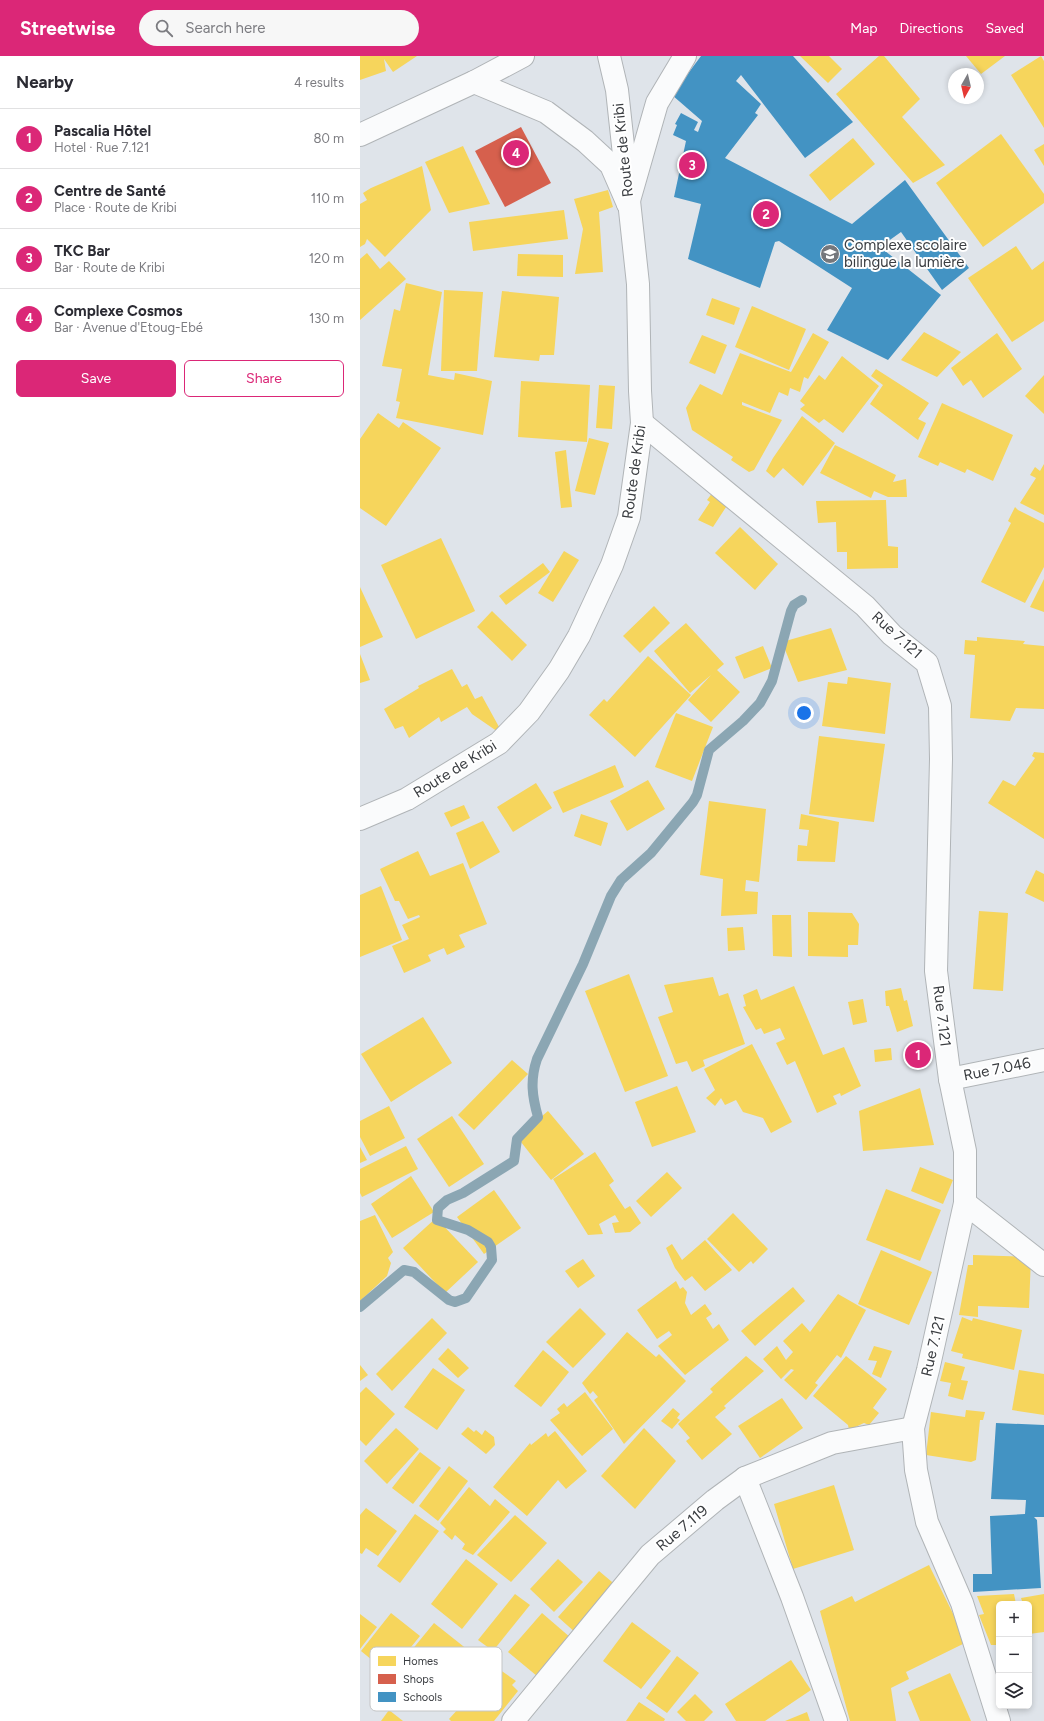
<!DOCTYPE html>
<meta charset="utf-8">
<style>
body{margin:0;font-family:Figtree,sans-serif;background:#f7f7f7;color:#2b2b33}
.controls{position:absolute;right:12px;bottom:12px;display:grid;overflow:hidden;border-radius:6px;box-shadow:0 2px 6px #0003}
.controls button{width:36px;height:36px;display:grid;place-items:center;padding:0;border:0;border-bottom:1px solid #e1e1e2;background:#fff;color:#2b2b33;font:20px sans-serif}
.compass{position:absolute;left:588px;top:12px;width:36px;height:36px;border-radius:50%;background:#fff;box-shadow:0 2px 6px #0003;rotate:188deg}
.you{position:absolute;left:444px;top:657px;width:14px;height:14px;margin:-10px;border:3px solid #fff;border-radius:50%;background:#1a73e8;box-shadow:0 0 0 6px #1a73e833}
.badge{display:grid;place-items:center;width:26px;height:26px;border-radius:50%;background:#db2777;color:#fff;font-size:13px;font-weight:700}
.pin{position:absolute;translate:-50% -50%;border:2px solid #fff;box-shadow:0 1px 4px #0006}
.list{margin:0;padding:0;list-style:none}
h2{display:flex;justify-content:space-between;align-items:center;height:52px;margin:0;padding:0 16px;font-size:17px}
h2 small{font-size:13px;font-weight:400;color:#7c7c81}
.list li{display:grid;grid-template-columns:26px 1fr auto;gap:12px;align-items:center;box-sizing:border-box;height:60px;padding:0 16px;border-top:1px solid #e1e1e2}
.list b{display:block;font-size:15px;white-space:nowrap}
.list p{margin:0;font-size:13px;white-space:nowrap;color:#7c7c81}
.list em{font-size:13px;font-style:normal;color:#7c7c81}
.actions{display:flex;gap:8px;padding:12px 16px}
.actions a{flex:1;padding:9px 0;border:1px solid #db2777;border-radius:6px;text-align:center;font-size:14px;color:#db2777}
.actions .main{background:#db2777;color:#fff}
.icon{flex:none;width:22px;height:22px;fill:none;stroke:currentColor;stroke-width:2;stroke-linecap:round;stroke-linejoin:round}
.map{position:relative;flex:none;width:684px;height:1665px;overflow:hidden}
header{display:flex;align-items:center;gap:24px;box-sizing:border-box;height:56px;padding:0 20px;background:#db2777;color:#fff}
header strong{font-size:19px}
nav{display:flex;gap:22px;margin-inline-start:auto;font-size:14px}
.search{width:280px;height:36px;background:#f7f7f7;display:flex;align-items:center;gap:10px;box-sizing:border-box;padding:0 14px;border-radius:22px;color:#7c7c81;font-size:15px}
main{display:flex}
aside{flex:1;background:#fff}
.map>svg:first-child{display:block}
.homes{fill:#f6d55c}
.shops{fill:#d6604d}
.schools{fill:#4393c3}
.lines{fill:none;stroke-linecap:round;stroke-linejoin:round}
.stream{stroke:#8ba6b3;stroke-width:10}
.minor-casing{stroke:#b0b4b7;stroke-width:24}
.secondary-casing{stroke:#b0b4b7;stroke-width:24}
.primary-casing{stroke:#b0b4b7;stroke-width:24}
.minor{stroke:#fafbfc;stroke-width:22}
.secondary{stroke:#fafbfc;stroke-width:22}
.primary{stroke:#fafbfc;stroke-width:22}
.labels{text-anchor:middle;stroke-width:4;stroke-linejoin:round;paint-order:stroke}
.street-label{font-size:15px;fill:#3a3d41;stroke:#fff}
.poi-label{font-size:15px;fill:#3a3d41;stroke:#fff;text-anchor:start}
.key{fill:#fff;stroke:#c4c5c6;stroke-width:1}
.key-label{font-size:11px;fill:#3a3d41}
</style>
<header>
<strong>Streetwise</strong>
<div class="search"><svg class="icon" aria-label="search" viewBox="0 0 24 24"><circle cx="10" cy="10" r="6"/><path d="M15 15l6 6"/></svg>Search here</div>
<nav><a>Map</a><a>Directions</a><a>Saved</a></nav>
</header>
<main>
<aside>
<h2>Nearby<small>4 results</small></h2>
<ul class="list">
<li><span class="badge">1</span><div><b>Pascalia Hôtel</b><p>Hotel · Rue 7.121</p></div><em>80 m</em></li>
<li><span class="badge">2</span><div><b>Centre de Santé</b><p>Place · Route de Kribi</p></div><em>110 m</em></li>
<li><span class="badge">3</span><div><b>TKC Bar</b><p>Bar · Route de Kribi</p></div><em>120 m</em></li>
<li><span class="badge">4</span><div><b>Complexe Cosmos</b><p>Bar · Avenue d'Etoug-Ebé</p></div><em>130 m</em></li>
</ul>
<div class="actions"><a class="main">Save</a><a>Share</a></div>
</aside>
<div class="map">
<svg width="684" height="1665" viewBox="0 0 684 1665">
<rect width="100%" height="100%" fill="#dfe4ea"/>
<g class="homes">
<path d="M0,0H57L33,16L24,3L26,15L0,24Z"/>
<path d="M440,0H469L482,13L468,27Z"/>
<path d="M519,0H524L560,43L542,61L585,109L553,127L476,38Z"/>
<path d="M606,0H645L621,18Z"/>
<path d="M681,0L684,5V72L651,19Z"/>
<path d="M641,78L684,138V147L623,191L576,127Z"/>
<path d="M493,82L515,108L470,145L449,119Z"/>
<path d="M684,88V110L674,94Z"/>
<path d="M103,90L130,148L89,157L65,106Z"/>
<path d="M62,110L71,154L25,201L7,183L5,188L0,191V148L7,144L3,137L11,132Z"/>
<path d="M248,134L253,151L239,156L243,216L215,218L223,173L214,143Z"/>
<path d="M204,154L208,183L113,195L109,166Z"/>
<path d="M656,190L672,214L684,205V265L652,286L608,222Z"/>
<path d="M7,197L20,213L29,205L46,223L0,264V203Z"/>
<path d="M158,198L203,199V221L157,220Z"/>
<path d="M46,227L82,236L68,319L94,324L95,317L132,325L123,379L36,362L40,346L36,345L42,313L22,310L34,253L40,255Z"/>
<path d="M84,234L123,236L117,315H81Z"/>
<path d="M142,235L199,241L194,299H180L179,305L134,301Z"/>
<path d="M352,242L380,252L374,269L346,259Z"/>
<path d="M392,250L446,273L429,314L375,291Z"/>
<path d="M564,276L601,296L577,321L541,304Z"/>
<path d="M453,277L469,286L448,323L444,321L440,336L430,332L428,340L419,336L410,357L382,346V349L422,364L394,414L389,416L371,404L373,401L332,374L326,352L340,328L362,339L380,297L431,316Z"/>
<path d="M637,277L662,313L623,342L611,324L603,330L591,312Z"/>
<path d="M342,279L367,289L355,318L329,307Z"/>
<path d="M482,300L519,330L483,377L464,363L459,367L440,353L445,349L440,345L459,319L465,324Z"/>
<path d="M516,313L569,347L558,363L566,367L558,384L510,348L523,329L511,320Z"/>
<path d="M684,319V358L665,340Z"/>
<path d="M161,325L230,329L227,386L158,381Z"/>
<path d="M239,329L255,330L252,373L236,372Z"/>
<path d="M582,347L653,379L633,425L607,413L605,417L580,406L578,410L558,401Z"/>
<path d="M18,357L39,372L43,366L81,392L26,470L0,452V383Z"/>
<path d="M442,360L475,387L443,430L423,412L414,422L406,415L413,402Z"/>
<path d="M229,382L249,387L235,439L215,435Z"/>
<path d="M475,389L536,419L533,426L546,423L547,441H528L514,435L511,442L460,417Z"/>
<path d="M206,394L212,451L201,452L195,396Z"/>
<path d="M684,408V459L660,447L676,422L670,419L675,411L680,415Z"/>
<path d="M353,436L368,448L353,471L338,464L350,446L347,444Z"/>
<path d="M526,444L528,490L538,491V512L487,513V496H477L476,466L458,467L456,445Z"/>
<path d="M655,451L658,454L684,467V511L665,547L621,526L651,467L648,465Z"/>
<path d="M380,471L418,508L395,534L355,497Z"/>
<path d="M81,482L115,555L56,583L21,509Z"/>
<path d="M204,495L219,504L193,546L178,537Z"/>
<path d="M183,507L190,516L146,549L139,540Z"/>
<path d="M684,523V556L670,551Z"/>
<path d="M0,531L23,581L0,591Z"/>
<path d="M294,550L310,567L280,597L263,580Z"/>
<path d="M132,555L167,589L152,605L117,571Z"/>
<path d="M326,567L364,608L357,614L380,636L351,666L328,644L351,619L330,637L294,595Z"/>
<path d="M471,572L487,614L438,626L422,586Z"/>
<path d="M617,581L665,585L663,588L684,590V653L656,652L650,665L610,662L615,599L604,598L605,584L617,585Z"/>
<path d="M403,590L412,612L384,623L375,601Z"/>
<path d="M0,598L10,624L0,627Z"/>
<path d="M288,600L331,639L275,701L229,659L244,643L247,646Z"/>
<path d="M92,613L102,631L107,628L115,643L122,640L144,680L112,658L107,651L81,666L79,661L49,682L43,670L35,673L24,653L59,632L58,630Z"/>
<path d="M488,621L531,627L525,678L462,670L468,626L487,628Z"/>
<path d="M316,657L353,671L332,725L295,711Z"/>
<path d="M459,680L525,688L514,766L449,758Z"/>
<path d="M674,696L684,697V783L628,747L643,724L655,730L675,702L672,700Z"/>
<path d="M255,709L264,731L203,757L193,736Z"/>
<path d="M288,724L305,753L267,775L250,745Z"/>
<path d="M176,727L192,752L153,776L137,751Z"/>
<path d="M349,745L406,753L399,826L386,824L385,835L398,836L397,858L361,860L363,823L340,819Z"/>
<path d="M104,749L110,762L91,771L84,757Z"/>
<path d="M221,758L248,767L241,790L214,780Z"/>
<path d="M441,758L479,766L475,806L437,805L438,789L447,790L449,774L439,773Z"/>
<path d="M123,765L140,796L110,813L96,777Z"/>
<path d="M58,795L70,820L103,807L127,868L99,879L105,891L87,899L84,892L68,899L71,905L44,917L32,890L49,883L42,869L60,861L59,859L48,863L39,845H35L20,813Z"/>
<path d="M676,814L684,818V846L665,837Z"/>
<path d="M21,830L42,884L0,901V839Z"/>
<path d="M619,855L648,857L643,935L613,933Z"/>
<path d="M448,856L492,857L499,868L498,889H488V901L448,900Z"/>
<path d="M412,859H431L432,901L413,900Z"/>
<path d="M383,871L385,894L368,895L367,872Z"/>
<path d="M269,918L308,1020L265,1036L225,935Z"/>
<path d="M353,921L359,940L368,937L385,988L343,1004L345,1010L332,1016L327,1005L316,1008L298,961L313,956L304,929Z"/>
<path d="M434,930L463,999L484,991L501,1030L481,1040L480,1037L473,1040L477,1048L457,1057L435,1005L427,1009L416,987L425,983L420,972L404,978L401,972L396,974L383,951L386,950L383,939L397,933L401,944Z"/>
<path d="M541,932L544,945L547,944L553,970L537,976L529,950H526L525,935Z"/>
<path d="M503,943L507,966L493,969L488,946Z"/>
<path d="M63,961L92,1007L31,1046L1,998Z"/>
<path d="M392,988L432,1066L411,1077L403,1062L383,1056L376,1044L365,1049L361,1042L355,1050L346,1042L355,1034L344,1013Z"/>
<path d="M531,992L532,1004L515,1006L514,994Z"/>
<path d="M152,1004L168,1018L114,1074L98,1059Z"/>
<path d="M317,1030L336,1076L292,1091L275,1046Z"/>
<path d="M560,1032L574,1089L503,1095L499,1055Z"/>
<path d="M29,1050L45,1082L10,1100L0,1081V1065Z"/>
<path d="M188,1055L224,1098L191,1124L157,1081Z"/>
<path d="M92,1060L124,1108L89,1131L57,1083Z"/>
<path d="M46,1090L58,1113L2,1141L0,1137V1113Z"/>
<path d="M0,1091L7,1104L0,1107Z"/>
<path d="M235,1096L254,1125L249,1129L265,1153L270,1150L281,1167L270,1176L255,1177L252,1167L259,1166L255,1159L239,1168L243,1178L228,1179L193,1123Z"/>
<path d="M560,1111L593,1124L583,1148L551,1135Z"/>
<path d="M307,1116L322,1132L291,1161L276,1145Z"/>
<path d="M51,1120L74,1156L32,1182L11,1148Z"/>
<path d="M526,1133L581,1154L560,1205L506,1184Z"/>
<path d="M134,1134L161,1172L124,1198L97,1161Z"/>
<path d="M373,1157L408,1193L393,1208L391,1205L379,1216L347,1183Z"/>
<path d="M15,1159L33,1196L28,1202L31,1207L27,1220L0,1245V1165Z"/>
<path d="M76,1162L118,1206L85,1237L43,1192Z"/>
<path d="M345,1184L372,1214L345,1235L332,1220L325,1225L315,1212L306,1192L312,1188L322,1204Z"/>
<path d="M521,1194L572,1216L549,1269L498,1248Z"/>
<path d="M613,1199L671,1201L669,1252L618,1250V1261L599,1259L608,1209H613Z"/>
<path d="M223,1203L235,1220L218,1232L205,1215Z"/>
<path d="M316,1225L320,1233L323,1231L327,1236L325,1247L331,1259L345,1248L352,1258L346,1262L353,1273L359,1268L369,1284L325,1319L298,1290L312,1279L309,1275L297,1283L277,1254Z"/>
<path d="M433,1231L445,1245L395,1290L381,1275Z"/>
<path d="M478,1238L506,1254L481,1302L477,1299L455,1327L458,1329L446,1344L424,1324L434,1314L431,1313L421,1323L403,1303L417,1290L426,1304L433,1296L423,1285L442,1267L450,1276Z"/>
<path d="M220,1252L246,1278L213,1312L186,1286Z"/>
<path d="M602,1261L612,1265L613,1262L662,1274L654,1314L602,1302L603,1298L591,1295Z"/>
<path d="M72,1262L87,1277L32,1335L16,1318Z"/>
<path d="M267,1276L296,1301L299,1298L326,1325L264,1388L234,1344L238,1341L233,1335L230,1338L222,1327Z"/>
<path d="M514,1290L532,1295L521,1322L512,1318L517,1305L508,1304Z"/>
<path d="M88,1292L109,1312L98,1322L78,1303Z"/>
<path d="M183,1294L209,1316L181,1351L154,1330Z"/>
<path d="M386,1300L404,1315L364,1350L366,1352L355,1361L372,1378L342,1404L326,1385L330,1382L318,1368L353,1336L350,1333Z"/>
<path d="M486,1300L527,1333L513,1352L519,1357L509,1369L504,1367L489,1374L488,1369L453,1340Z"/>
<path d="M585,1306L605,1311L601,1324L608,1325L603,1344L588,1340L591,1327L580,1325Z"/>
<path d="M0,1309L8,1319L0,1325Z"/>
<path d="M73,1312L105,1334L77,1374L44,1351Z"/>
<path d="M659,1314L684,1318V1359L652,1354Z"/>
<path d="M6,1331L35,1358L6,1390L0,1384V1337Z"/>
<path d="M225,1336L253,1373L222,1400L190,1364L200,1357L197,1353L204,1347L207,1351Z"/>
<path d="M422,1342L443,1372L400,1402L378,1370Z"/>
<path d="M313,1352L320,1358L317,1362L320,1364L312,1373L301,1365Z"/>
<path d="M606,1354L625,1356L623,1364H620L616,1404L611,1406L566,1399L571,1356L605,1361Z"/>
<path d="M108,1371L114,1376L116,1374L122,1379L125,1374L134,1381L135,1389L126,1398L101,1378Z"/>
<path d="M36,1372L59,1393L27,1428L4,1405Z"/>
<path d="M284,1372L316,1405L275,1453L241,1420Z"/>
<path d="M195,1375L227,1415L206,1433L198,1424L167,1460L133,1431L170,1387L171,1389L186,1377L188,1381Z"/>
<path d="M60,1396L81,1412L53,1448L32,1432Z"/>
<path d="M89,1410L108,1425L78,1465L59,1450Z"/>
<path d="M474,1429L494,1494L433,1513L414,1448Z"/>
<path d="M109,1431L130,1450L135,1443L150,1456L113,1499L102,1493L105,1488L95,1479L92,1484L83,1476L86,1473L80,1467Z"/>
<path d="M6,1452L37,1475L18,1500L6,1492L2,1498L0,1497V1459Z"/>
<path d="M55,1458L79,1475L40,1527L17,1510Z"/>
<path d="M155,1459L187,1487L151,1526L117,1499Z"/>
<path d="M106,1503L138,1528L102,1573L71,1548Z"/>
<path d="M198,1503L223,1526L194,1556L170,1533Z"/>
<path d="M569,1509L607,1586L546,1616L549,1623L531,1632L536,1665H490L460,1555L492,1540L495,1546Z"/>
<path d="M239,1515L258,1531L217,1578L198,1561Z"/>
<path d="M155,1538L170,1549L133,1595L118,1584Z"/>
<path d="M654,1538L656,1548H639V1589H631L619,1559L624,1558L617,1540Z"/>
<path d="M684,1538V1576L669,1578V1548H663L661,1542Z"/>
<path d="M31,1557L60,1580L29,1618L25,1615L18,1626L10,1619L18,1609L1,1595Z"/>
<path d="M182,1557L211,1582L177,1620L148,1596Z"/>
<path d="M0,1558L17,1571L0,1593Z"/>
<path d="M272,1566L311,1595L281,1633L243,1605Z"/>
<path d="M74,1567L108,1594L70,1638L37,1612Z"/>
<path d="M120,1600L156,1625L152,1629L158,1635L134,1665H91L89,1663L109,1641L95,1630Z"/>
<path d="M317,1600L339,1617L307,1657L286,1642Z"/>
<path d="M431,1604L451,1634L405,1665H376L365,1648Z"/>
<path d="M590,1617L611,1665H560L548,1636Z"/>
<path d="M335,1638L353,1656L344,1665H326L317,1656Z"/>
<path d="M279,1646L305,1663L304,1665H266Z"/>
<path d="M29,1654L43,1665H21Z"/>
<path d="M447,1656L450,1665H425Z"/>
</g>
<path class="shops" d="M161,71L191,127L145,151L115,95Z"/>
<g class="schools">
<path d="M341,0H433L493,66L445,102L381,19L376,25L401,48L395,57L398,59L365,102L492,168L545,124L609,212L582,234L541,176L520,191L581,239L528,304L467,274L492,232L419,185L415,186L400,232L328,203L341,148L314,141L326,85L313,79L317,69L315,68L321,57L338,66L334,74L338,76L342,65L312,39Z"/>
<path d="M636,1367L684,1369V1461H674L677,1464L681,1532L613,1536V1518H632L630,1460L665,1458L666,1444L631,1443Z"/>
</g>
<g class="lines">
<path class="stream" d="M0,1251L44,1214L54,1216L89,1244L95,1246L106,1242L132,1204L131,1191L128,1186L108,1174L77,1164L78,1152L87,1144L103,1137L154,1105L157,1083L178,1061C172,1040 170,1024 177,1003L223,908L251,840L261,824L291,797L333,746L337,739L349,694L383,665L400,647L412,625L431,555L434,549L442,544"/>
<defs>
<g id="minor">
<path d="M282,367L505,550L532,579L567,607L580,650L581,703L576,915L590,1023L605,1095V1147L568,1314L553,1372L556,1414L567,1466L602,1547L639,1665"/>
<path d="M590,1023L684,1004"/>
<path d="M605,1147L684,1209"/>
<path d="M385,1422L432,1541L476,1665"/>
<path d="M153,1665L290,1499L355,1444L385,1422L472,1387L553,1372"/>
</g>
<path id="secondary" d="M0,763L47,743L139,687L169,656L199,614L219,580L252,509L269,461L282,367L280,335L278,228L257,34L249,0"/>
<g id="primary">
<path d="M114,26L186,56L225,85L251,109L268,148"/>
<path d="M0,79L114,26L163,0"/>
<path d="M268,148L297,47L325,0"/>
</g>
</defs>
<use href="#minor" class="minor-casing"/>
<use href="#secondary" class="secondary-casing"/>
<use href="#primary" class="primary-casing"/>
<use href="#minor" class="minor"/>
<use href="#secondary" class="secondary"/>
<use href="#primary" class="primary"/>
</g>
<defs>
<symbol id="school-disc" viewBox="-11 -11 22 22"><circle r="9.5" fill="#74777c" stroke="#fff"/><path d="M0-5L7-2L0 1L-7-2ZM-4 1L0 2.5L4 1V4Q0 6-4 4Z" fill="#fff"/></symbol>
</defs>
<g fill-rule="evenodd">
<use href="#school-disc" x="459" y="187" width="22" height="22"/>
</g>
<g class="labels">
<g class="street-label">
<text transform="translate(263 94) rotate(-96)" y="5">Route de Kribi</text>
<text transform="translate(274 416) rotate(-82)" y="5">Route de Kribi</text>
<text transform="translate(537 579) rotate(42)" y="5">Rue 7.121</text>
<text transform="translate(95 713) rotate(-32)" y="5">Route de Kribi</text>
<text transform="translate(582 960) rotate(83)" y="5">Rue 7.121</text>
<text transform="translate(637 1013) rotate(-11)" y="5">Rue 7.046</text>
<text transform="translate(573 1290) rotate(-77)" y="5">Rue 7.121</text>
<text transform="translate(322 1472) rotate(-40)" y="5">Rue 7.119</text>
</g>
<g class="poi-label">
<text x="484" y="194">Complexe scolaire<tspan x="484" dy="17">bilingue la lumière</tspan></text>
</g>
</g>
<rect x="10" y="1591" width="132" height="64" rx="6" class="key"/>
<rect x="18" y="1600" width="18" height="10" fill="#f6d55c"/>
<rect x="18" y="1618" width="18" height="10" fill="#d6604d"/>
<rect x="18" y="1636" width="18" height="10" fill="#4393c3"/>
<g class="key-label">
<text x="43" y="1609">Homes</text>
<text x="43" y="1627">Shops</text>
<text x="43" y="1645">Schools</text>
</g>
</svg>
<div class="controls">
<button>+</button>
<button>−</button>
<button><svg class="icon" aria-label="layers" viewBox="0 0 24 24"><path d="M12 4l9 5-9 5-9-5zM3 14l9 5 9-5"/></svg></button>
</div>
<svg class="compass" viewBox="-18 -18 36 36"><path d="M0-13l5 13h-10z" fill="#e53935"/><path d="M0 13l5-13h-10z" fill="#7c7c81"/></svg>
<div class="you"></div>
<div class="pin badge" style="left:558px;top:999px">1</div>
<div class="pin badge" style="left:406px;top:158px">2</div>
<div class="pin badge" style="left:332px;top:109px">3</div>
<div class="pin badge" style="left:156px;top:97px">4</div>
</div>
</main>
